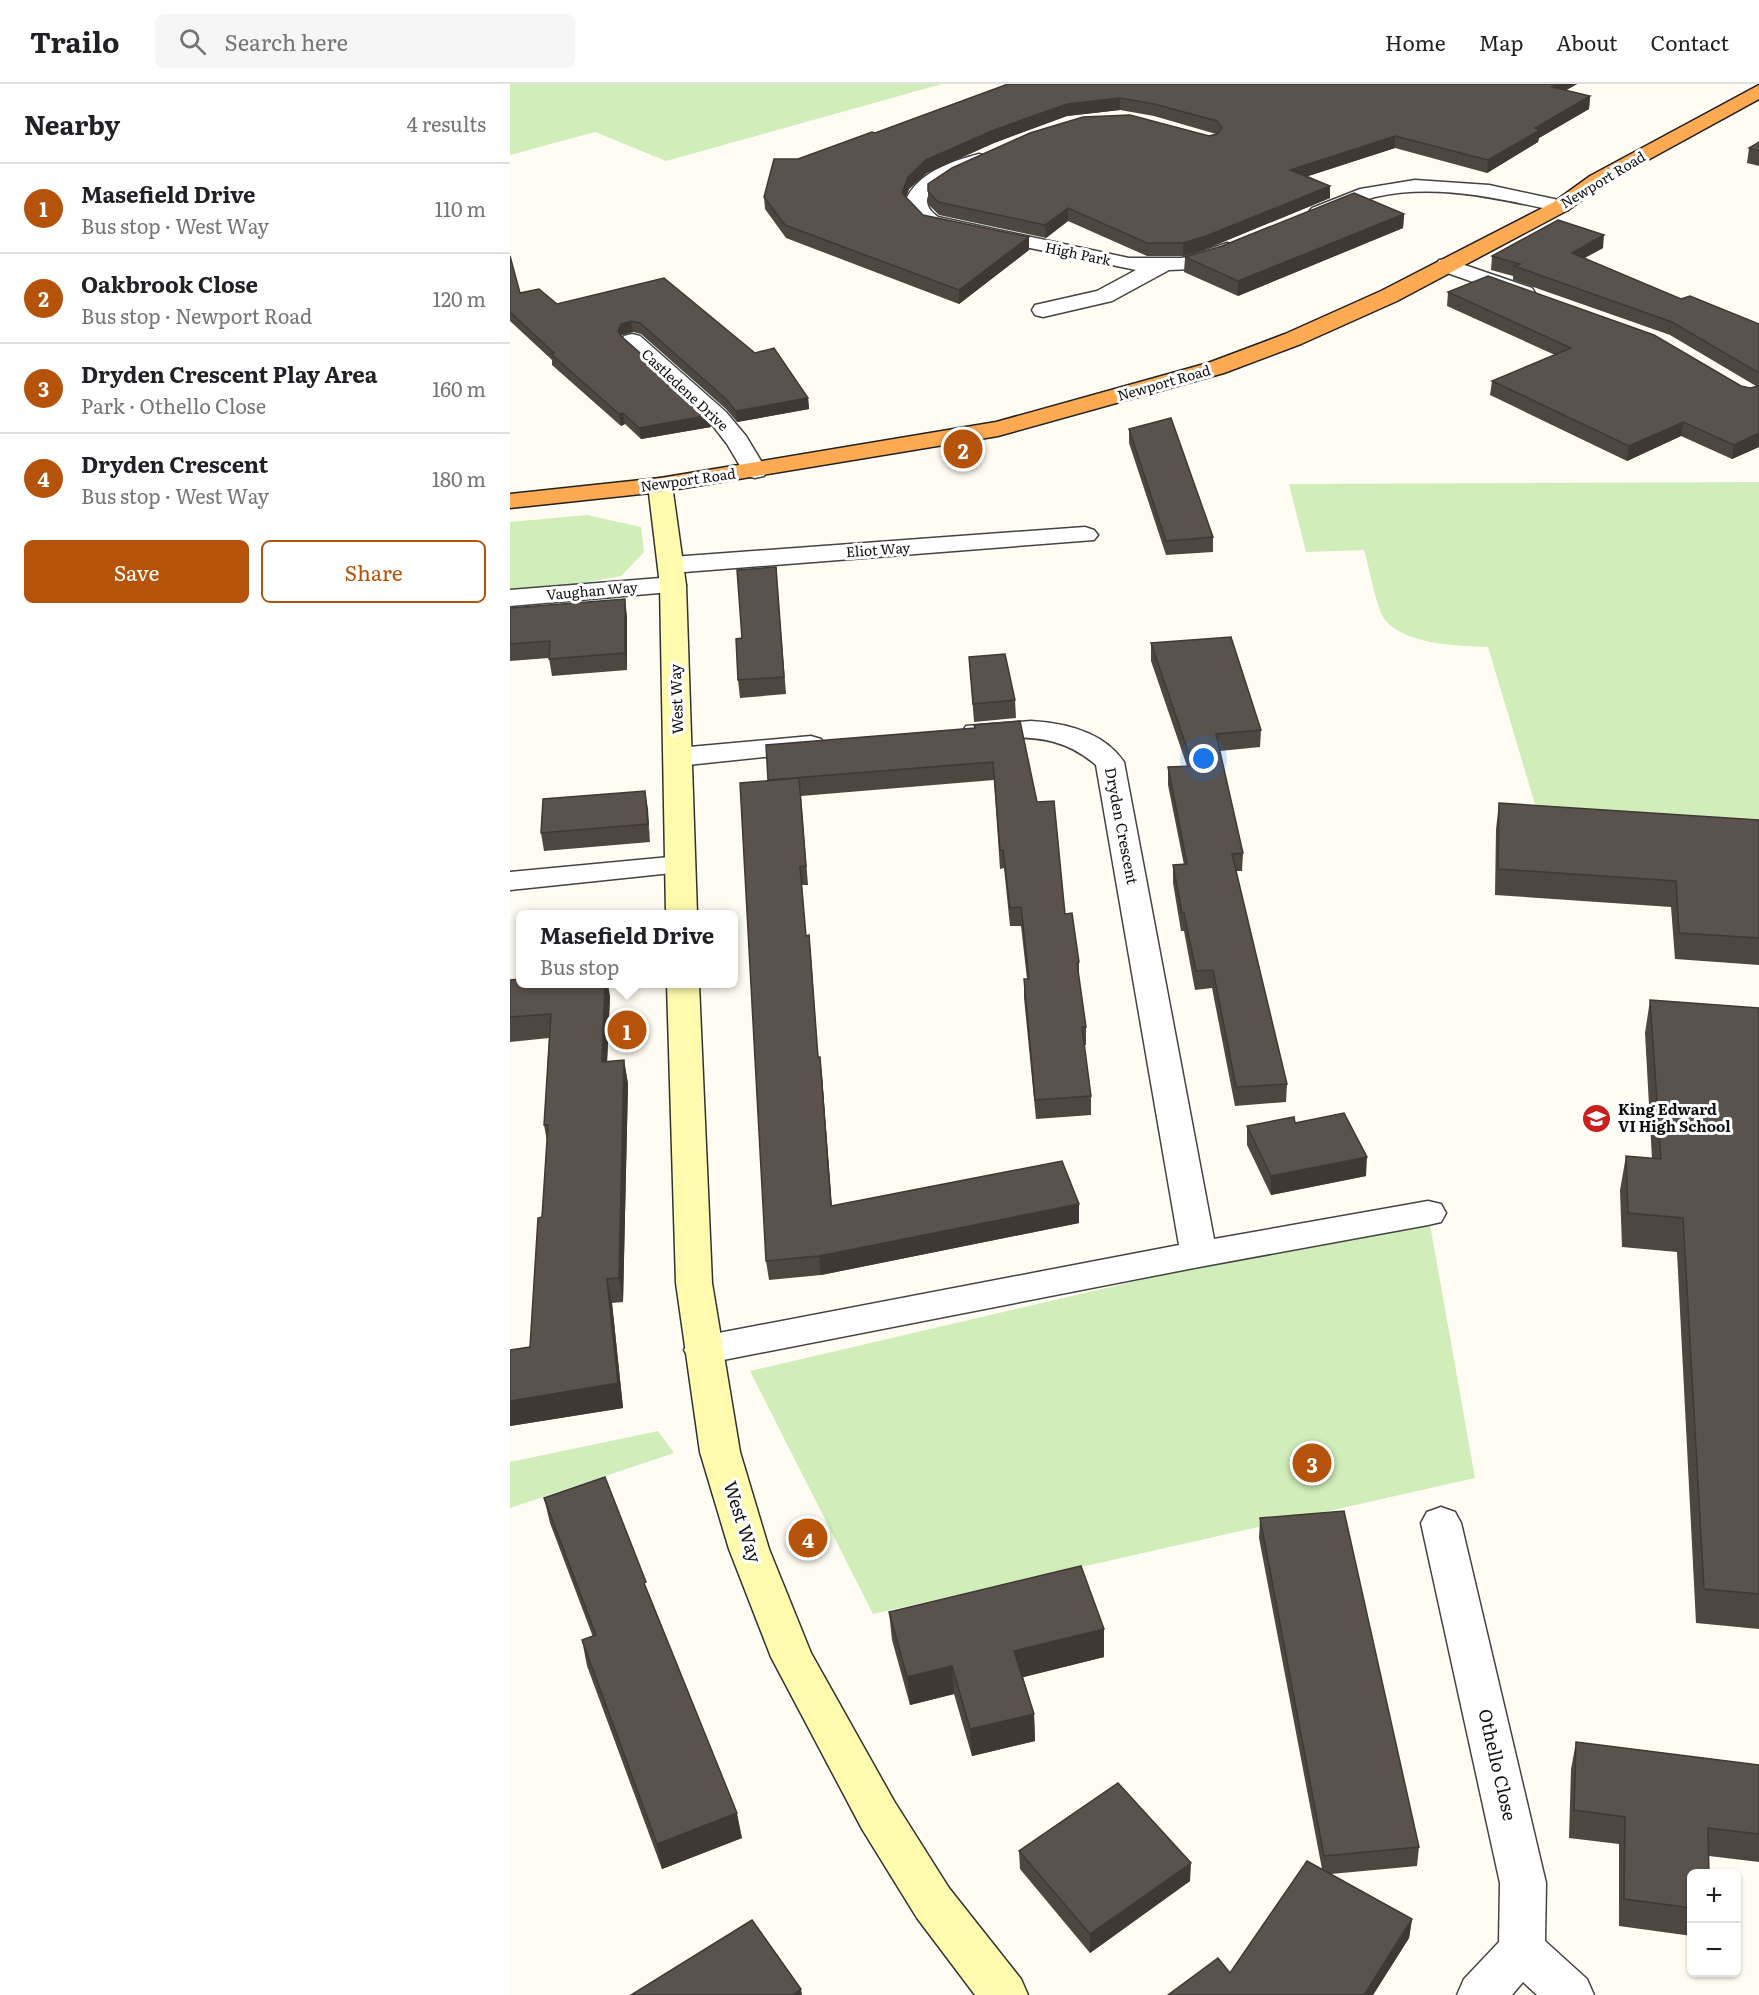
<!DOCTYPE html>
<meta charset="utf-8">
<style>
body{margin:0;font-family:Literata,serif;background:#f6f6f6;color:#202124}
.controls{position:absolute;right:18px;bottom:18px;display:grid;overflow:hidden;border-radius:9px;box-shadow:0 2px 4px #0004}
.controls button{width:54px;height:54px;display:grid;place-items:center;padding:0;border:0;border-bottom:2px solid #e0e0e0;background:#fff;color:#202124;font:30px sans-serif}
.you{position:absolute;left:694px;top:675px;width:21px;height:21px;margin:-15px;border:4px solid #fff;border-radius:50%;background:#1a73e8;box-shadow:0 0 0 9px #1a73e833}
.badge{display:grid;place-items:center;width:39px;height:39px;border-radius:50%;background:#b45309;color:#fff;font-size:20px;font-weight:700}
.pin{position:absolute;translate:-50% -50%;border:3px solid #fff;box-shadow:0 2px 6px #0006}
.popup{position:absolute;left:6px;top:826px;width:222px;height:78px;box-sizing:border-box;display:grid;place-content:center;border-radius:9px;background:#fff;filter:drop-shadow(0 2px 4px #0005);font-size:20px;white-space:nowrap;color:#757577}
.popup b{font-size:22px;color:#202124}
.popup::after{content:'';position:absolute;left:50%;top:100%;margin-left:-12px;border:12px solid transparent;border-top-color:#fff}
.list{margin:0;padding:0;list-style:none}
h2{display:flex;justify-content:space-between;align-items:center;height:78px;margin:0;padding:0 24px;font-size:26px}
h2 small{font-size:20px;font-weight:400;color:#757577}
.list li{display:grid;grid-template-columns:39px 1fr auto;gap:18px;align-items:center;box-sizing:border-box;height:90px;padding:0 24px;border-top:2px solid #e0e0e0}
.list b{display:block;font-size:22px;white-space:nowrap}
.list p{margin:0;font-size:20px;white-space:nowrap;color:#757577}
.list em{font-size:20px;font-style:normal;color:#757577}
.actions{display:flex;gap:12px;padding:18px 24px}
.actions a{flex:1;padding:14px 0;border:2px solid #b45309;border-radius:9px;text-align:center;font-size:21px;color:#b45309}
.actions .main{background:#b45309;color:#fff}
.icon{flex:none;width:33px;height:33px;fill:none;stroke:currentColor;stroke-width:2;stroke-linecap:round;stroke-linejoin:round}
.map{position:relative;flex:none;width:1249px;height:1911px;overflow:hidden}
header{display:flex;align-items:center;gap:36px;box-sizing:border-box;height:84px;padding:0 30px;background:#fff;border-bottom:2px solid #e0e0e0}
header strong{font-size:28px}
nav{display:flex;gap:33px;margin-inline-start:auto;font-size:21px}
.search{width:420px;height:54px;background:#f6f6f6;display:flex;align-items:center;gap:15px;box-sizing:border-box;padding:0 21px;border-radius:9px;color:#757577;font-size:22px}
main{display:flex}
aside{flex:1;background:#fff}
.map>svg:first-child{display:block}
.green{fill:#d1edb9}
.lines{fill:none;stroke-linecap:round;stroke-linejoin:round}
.street-casing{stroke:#434343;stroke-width:3}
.secondary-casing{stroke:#323232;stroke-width:3}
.highway-casing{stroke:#212121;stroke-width:3}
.street{fill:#fff;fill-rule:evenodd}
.secondary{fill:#fffbae;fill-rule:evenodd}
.highway{fill:#fdaa53;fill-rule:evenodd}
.wall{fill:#4d4741}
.shaded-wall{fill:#3f3935}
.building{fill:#5a524c;stroke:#3f3935;stroke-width:1.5}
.labels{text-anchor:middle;stroke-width:6;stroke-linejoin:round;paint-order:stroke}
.far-street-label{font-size:14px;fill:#101010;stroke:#fff}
.street-label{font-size:15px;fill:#101010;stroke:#fff}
.poi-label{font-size:15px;font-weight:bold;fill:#101010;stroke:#fff;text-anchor:start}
.near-street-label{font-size:18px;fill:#101010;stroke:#fff}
</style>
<header>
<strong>Trailo</strong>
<div class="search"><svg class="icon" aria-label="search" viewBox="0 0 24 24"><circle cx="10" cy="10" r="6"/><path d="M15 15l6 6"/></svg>Search here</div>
<nav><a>Home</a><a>Map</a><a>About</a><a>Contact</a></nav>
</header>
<main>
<aside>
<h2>Nearby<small>4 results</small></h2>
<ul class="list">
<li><span class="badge">1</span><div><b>Masefield Drive</b><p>Bus stop · West Way</p></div><em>110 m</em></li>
<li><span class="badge">2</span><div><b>Oakbrook Close</b><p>Bus stop · Newport Road</p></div><em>120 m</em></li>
<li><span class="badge">3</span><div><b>Dryden Crescent Play Area</b><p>Park · Othello Close</p></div><em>160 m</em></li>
<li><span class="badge">4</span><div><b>Dryden Crescent</b><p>Bus stop · West Way</p></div><em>180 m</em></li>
</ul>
<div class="actions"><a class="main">Save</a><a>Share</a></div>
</aside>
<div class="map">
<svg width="1249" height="1911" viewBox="0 0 1249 1911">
<rect width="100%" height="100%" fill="#fffdf3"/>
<g class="green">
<path d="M0,0H432L156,77L85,48L0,71Z"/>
<path d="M1249,398V755L1030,737L978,563C950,562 885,561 871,529C863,509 860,486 854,466L796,468L779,400Z"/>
<path d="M77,431L131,443L134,468L111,492L55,502L0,506V438Z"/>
<path d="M918,1129L965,1394L363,1530L240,1287Z"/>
<path d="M148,1347L164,1369L0,1424V1378Z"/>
</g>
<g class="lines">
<defs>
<g id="street">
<path d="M469,70L476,72L479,76L476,80C462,86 415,100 417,118C418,125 423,129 428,133L619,174H672L717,159L724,161L728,165L724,169L682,185L659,186L602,217L533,233L525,231L522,226L525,221L587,207L626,186L414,142L399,126L396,116C407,89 442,77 469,70Z"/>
<path d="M905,96L979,101L1058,118L1061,122L1058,126L1051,128C991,115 927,99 865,113C845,118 828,129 809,134L802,132L799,128L802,124L850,105Z"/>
<path d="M937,175L1022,204L1025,209L1022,214L1014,216L929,186L926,181L929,176Z"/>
<path d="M122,250L130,252L216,328L236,352L257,387L254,392L245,394L236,392L217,360L200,338L114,262L111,257L114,252Z"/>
<path d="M575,443L584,446L588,451L584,456L162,489L153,486L149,481L153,476L162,473Z"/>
<path d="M163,493L172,495L176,501L172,507L0,522V506Z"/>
<path d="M521,637C555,639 594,648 614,678L704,1155L918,1117L931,1120L936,1129L931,1138L918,1141L689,1183L193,1280L180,1276L174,1266L180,1256L193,1252L669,1161L586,681C558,657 530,652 494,654C481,655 469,657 456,654L452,648L456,642Z"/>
<path d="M301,652L311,655L315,661L311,667L168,682L158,679L154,673L158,667L168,664Z"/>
<path d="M170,772L181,775L185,781L181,787L0,806V788Z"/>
<path d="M931,1423L945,1428L951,1439L1036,1799L1035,1857L1077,1895L1084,1911H1027L1013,1898L1002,1911H947L954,1895L989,1858L990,1799L911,1439L917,1428Z"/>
</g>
<g id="secondary">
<path d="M150,394L159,396L162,401L176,501L187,830H156L150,501L138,401L141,396Z"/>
<path d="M157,900H189L202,1199L230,1368L259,1465L301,1569L384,1717L439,1804L511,1895L518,1911H465L407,1834L352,1745L261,1573L219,1465L190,1368L166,1199Z"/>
</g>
<path id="highway" d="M1249,1V15L1094,100L1058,126L887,217L791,260L714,289L488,352L150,408L0,424V410L150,394L486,338L698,279L775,250L871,207L1044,118L1080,92Z"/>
</defs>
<use href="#street" class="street-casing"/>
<use href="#secondary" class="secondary-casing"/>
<use href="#highway" class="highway-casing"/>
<use href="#street" class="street"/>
<use href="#secondary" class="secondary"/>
<use href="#highway" class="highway"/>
</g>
<g class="wall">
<path d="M498,0H1067L1056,6L1080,12L1079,25L1029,54L1028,58L977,89L885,64L798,92L820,102V114L696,165L673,172H637L558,137L536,154L429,131L418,120V107L706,50L644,32L610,26L557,32L484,59L417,89L399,105L396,113L413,131L519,153V166L449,220L276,154L255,125L254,113L288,75L365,49Z"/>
<path d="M1249,58V82L1237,79L1239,64Z"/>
<path d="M894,130L893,144L728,212L674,188L675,173Z"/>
<path d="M1093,164L1074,174L1171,215L1249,240V363L1222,375L1171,352L1117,377L980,311L982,297L1045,271L937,222L938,208L1231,302L1240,304L1246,302L1160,251L1003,196V192L981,186L982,172Z"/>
<path d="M0,172L10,209L47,220L154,194L298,314L299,325L227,338L217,326L131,250L123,248L112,251L111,253L201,343L131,355L115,340L111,342L42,281V276L0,237Z"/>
<path d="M619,345L703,453V468L656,471L619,359Z"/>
<path d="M266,483L276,610L230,614L228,596L232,554Z"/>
<path d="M0,524L117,532V586L42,592L39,574L0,577Z"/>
<path d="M641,559L751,646L750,663L710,667L733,769L732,787H726L777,1000L776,1018L725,1022L702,904L685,906L674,847H671L663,799V781H674L658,701V683L677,682L641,577Z"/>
<path d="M459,573L505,616L506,634L464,638Z"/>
<path d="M465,644L527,718L555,830L569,878V896L576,943V961H574L581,1012V1031L526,1035L514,914V895H517L511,842H500L494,784L490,785L484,696L291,712L298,801H292L296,852L299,851L301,870L308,973H310L312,992L322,1122L569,1139L311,1191L259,1196L256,1177L258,697Z"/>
<path d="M135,707L140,758L34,767L31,749Z"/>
<path d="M989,719L1249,736V881L1165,875L1161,823L985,811L986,745Z"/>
<path d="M0,896L100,912L97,978L114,976L118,1000L113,1218L102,1219L113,1324L0,1342V1266L20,1263L32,1133L37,1057L34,1041L39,954L0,958Z"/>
<path d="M1140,916L1249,924V1545L1186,1539L1167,1168L1112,1163L1110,1106L1116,1072L1142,1075L1135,949Z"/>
<path d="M785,1039L856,1092L761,1111L737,1061V1042Z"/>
<path d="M34,1414L139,1510L232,1754L152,1785L77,1582L72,1556L83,1553L40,1439Z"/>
<path d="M750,1434L909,1763L907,1782L821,1790L902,1835L899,1854L863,1911H658L720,1889L812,1785L749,1454Z"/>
<path d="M379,1528L594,1545V1573L513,1593L524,1630L525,1657L462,1672L444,1610L400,1621L382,1556Z"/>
<path d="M1066,1658L1249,1681V1778L1199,1772L1182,1790V1852L1109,1842V1760L1059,1754L1061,1685Z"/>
<path d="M509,1767L680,1797L580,1869L510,1785Z"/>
</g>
<g class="shaded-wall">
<path d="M1047,0H1067L1041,15L1042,3Z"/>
<path d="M1080,12L1079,25L1029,54L1028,58L977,89L978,76L1025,44Z"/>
<path d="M610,14V26L557,32L484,59L417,89L399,105L393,122L392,109L398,93L416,76L484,46L557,20Z"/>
<path d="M885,52V64L780,98V86Z"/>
<path d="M820,102V114L696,165L673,172V159Z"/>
<path d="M558,124V137L536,154L535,141Z"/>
<path d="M894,130L893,144L728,212V197Z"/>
<path d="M1094,151L1093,164L1060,182L1062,169Z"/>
<path d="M519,153V166L449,220V206Z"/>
<path d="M121,237L123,248L112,251L109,258L108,247L111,240Z"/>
<path d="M298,314L299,325L227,338L226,327Z"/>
<path d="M113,329L115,340L111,342L109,330Z"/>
<path d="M200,331L201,343L131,355L129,344Z"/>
<path d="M1173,338L1171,352L1117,377L1119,362Z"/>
<path d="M1249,349V363L1222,375L1224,361Z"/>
<path d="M115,515L117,532V586L115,569Z"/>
<path d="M135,707L138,725L140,758L138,740Z"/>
<path d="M95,900H98L100,912L96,1002L92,978Z"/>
<path d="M310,973L312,992L323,1141L321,1122Z"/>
<path d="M114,976L118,1000L113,1218L109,1194Z"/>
<path d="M857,1073L856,1092L761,1111V1092Z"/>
<path d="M569,1120V1139L311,1191L309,1172Z"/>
<path d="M97,1195L102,1219L113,1324L0,1342V1317Z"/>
<path d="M594,1545V1573L506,1595L504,1567Z"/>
<path d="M442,1582L444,1610L400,1621L397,1593Z"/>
<path d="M524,1630L525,1657L462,1672L460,1645Z"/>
<path d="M227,1729L232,1754L152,1785L147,1760Z"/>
<path d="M681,1779L680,1797L580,1869V1850Z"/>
<path d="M902,1835L899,1854L863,1911H854Z"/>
<path d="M291,1905L292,1911H282Z"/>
</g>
<g class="building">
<path d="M498,0H1047L1042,3L1080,12L1025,44L1030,46L978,76L885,52L780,86L820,102L696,152L673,159H637L558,124L535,141L428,118L418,107V100L442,84L520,49L573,33L620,31L699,52L707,50L712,44L707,37L644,20L610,14L557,20L484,46L416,76L398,93L392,109L413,131L519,153L449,206L275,141L254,113L264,75H288L362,48L365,49Z"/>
<path d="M1249,58V67L1239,64Z"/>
<path d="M844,109L894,130L728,197L675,173L712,162Z"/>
<path d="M1048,136L1094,151L1062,169L1171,215L1180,212L1249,240V289L1162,238L1004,182L1010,180L982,172Z"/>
<path d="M0,172L10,209L29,205L47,220L154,194L245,269L264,264L298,314L226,327L216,315L130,239L121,237L111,240L108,247L111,252L200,331L129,344L113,329L109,330L41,270L44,269L0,228Z"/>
<path d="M978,192L1144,251L1231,302L1240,304L1249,302V349L1224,361L1173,338L1119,362L982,297L1061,264L938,208Z"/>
<path d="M661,334L703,453L656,457L619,345Z"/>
<path d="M266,483L274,593L228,596L226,555L232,554L227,486Z"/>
<path d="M115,515V569L39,575L40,557L0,560V524Z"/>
<path d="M721,553L751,646L706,650L733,769L722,770L777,1000L726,1003L703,886L686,887L674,829H672L663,781L677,780L658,683L683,682L641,559Z"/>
<path d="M495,570L505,616L463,620L459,573Z"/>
<path d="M510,637L527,718L544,717L555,830L562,829L569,878L567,879L576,943H572L581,1012L525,1016L514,895H519L511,823L500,824L493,766H490L483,678L258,696L256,661L465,644L464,641Z"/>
<path d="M289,694L296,782L290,783L296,852L299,851L308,973H310L321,1122L552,1077L569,1120L309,1172L256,1177L230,699Z"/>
<path d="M135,707L138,740L31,749L33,715Z"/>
<path d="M989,719L1249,736V854L1169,849L1166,797L988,785Z"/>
<path d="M10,895V900H95L92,978L114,976L109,1194L97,1195L108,1299L0,1317V1266L20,1263L28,1134L32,1133L38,1041H34L41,930L0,933V896Z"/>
<path d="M1140,916L1249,924V1510L1194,1505L1173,1134L1118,1129L1116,1072L1151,1075Z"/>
<path d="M834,1029L857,1073L761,1092L737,1042L784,1033L785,1039Z"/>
<path d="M95,1393L136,1498L134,1499L227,1729L147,1760L72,1556L86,1551L34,1414Z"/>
<path d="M834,1427L909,1763L814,1772L750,1434Z"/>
<path d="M571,1482L594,1545L504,1567L524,1630L460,1645L442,1582L397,1593L379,1528Z"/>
<path d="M1066,1658L1249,1681V1750L1198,1744L1199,1790H1182V1824L1114,1815L1115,1733L1064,1726Z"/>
<path d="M608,1699L681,1779L580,1850L509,1767Z"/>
<path d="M797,1777L902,1835L854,1911H658L708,1874L720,1889Z"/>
<path d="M242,1836L291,1905L282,1911H121Z"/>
</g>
<defs>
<symbol id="school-disc" viewBox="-11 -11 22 22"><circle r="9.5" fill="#cb1f1d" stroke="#fff"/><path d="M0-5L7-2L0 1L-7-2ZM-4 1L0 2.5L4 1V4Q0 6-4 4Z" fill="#fff"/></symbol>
</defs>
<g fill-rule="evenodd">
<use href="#school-disc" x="1070" y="1018" width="33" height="33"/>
</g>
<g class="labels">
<g class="far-street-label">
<text transform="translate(1093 96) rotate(-31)" y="5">Newport Road</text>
<text transform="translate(568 170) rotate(12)" y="5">High Park</text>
<text transform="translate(654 299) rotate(-16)" y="5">Newport Road</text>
<text transform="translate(175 306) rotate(43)" y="5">Castledene Drive</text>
<text transform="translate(178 396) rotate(-8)" y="5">Newport Road</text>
<text transform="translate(368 466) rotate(-4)" y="5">Eliot Way</text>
<text transform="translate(82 507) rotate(-5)" y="5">Vaughan Way</text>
</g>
<g class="street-label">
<text transform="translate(167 615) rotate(-92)" y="5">West Way</text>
<text transform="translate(611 742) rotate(79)" y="5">Dryden Crescent</text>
</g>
<g class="poi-label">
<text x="1108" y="1031">King Edward<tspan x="1108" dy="17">VI High School</tspan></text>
</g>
<g class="near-street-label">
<text transform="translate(232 1438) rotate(72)" y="6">West Way</text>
<text transform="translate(987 1681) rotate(77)" y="6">Othello Close</text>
</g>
</g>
</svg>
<div class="controls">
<button>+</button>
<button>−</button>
</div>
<div class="you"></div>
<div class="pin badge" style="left:117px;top:946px">1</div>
<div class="popup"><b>Masefield Drive</b>Bus stop</div>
<div class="pin badge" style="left:453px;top:365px">2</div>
<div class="pin badge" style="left:802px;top:1379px">3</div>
<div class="pin badge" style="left:298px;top:1454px">4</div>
</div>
</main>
